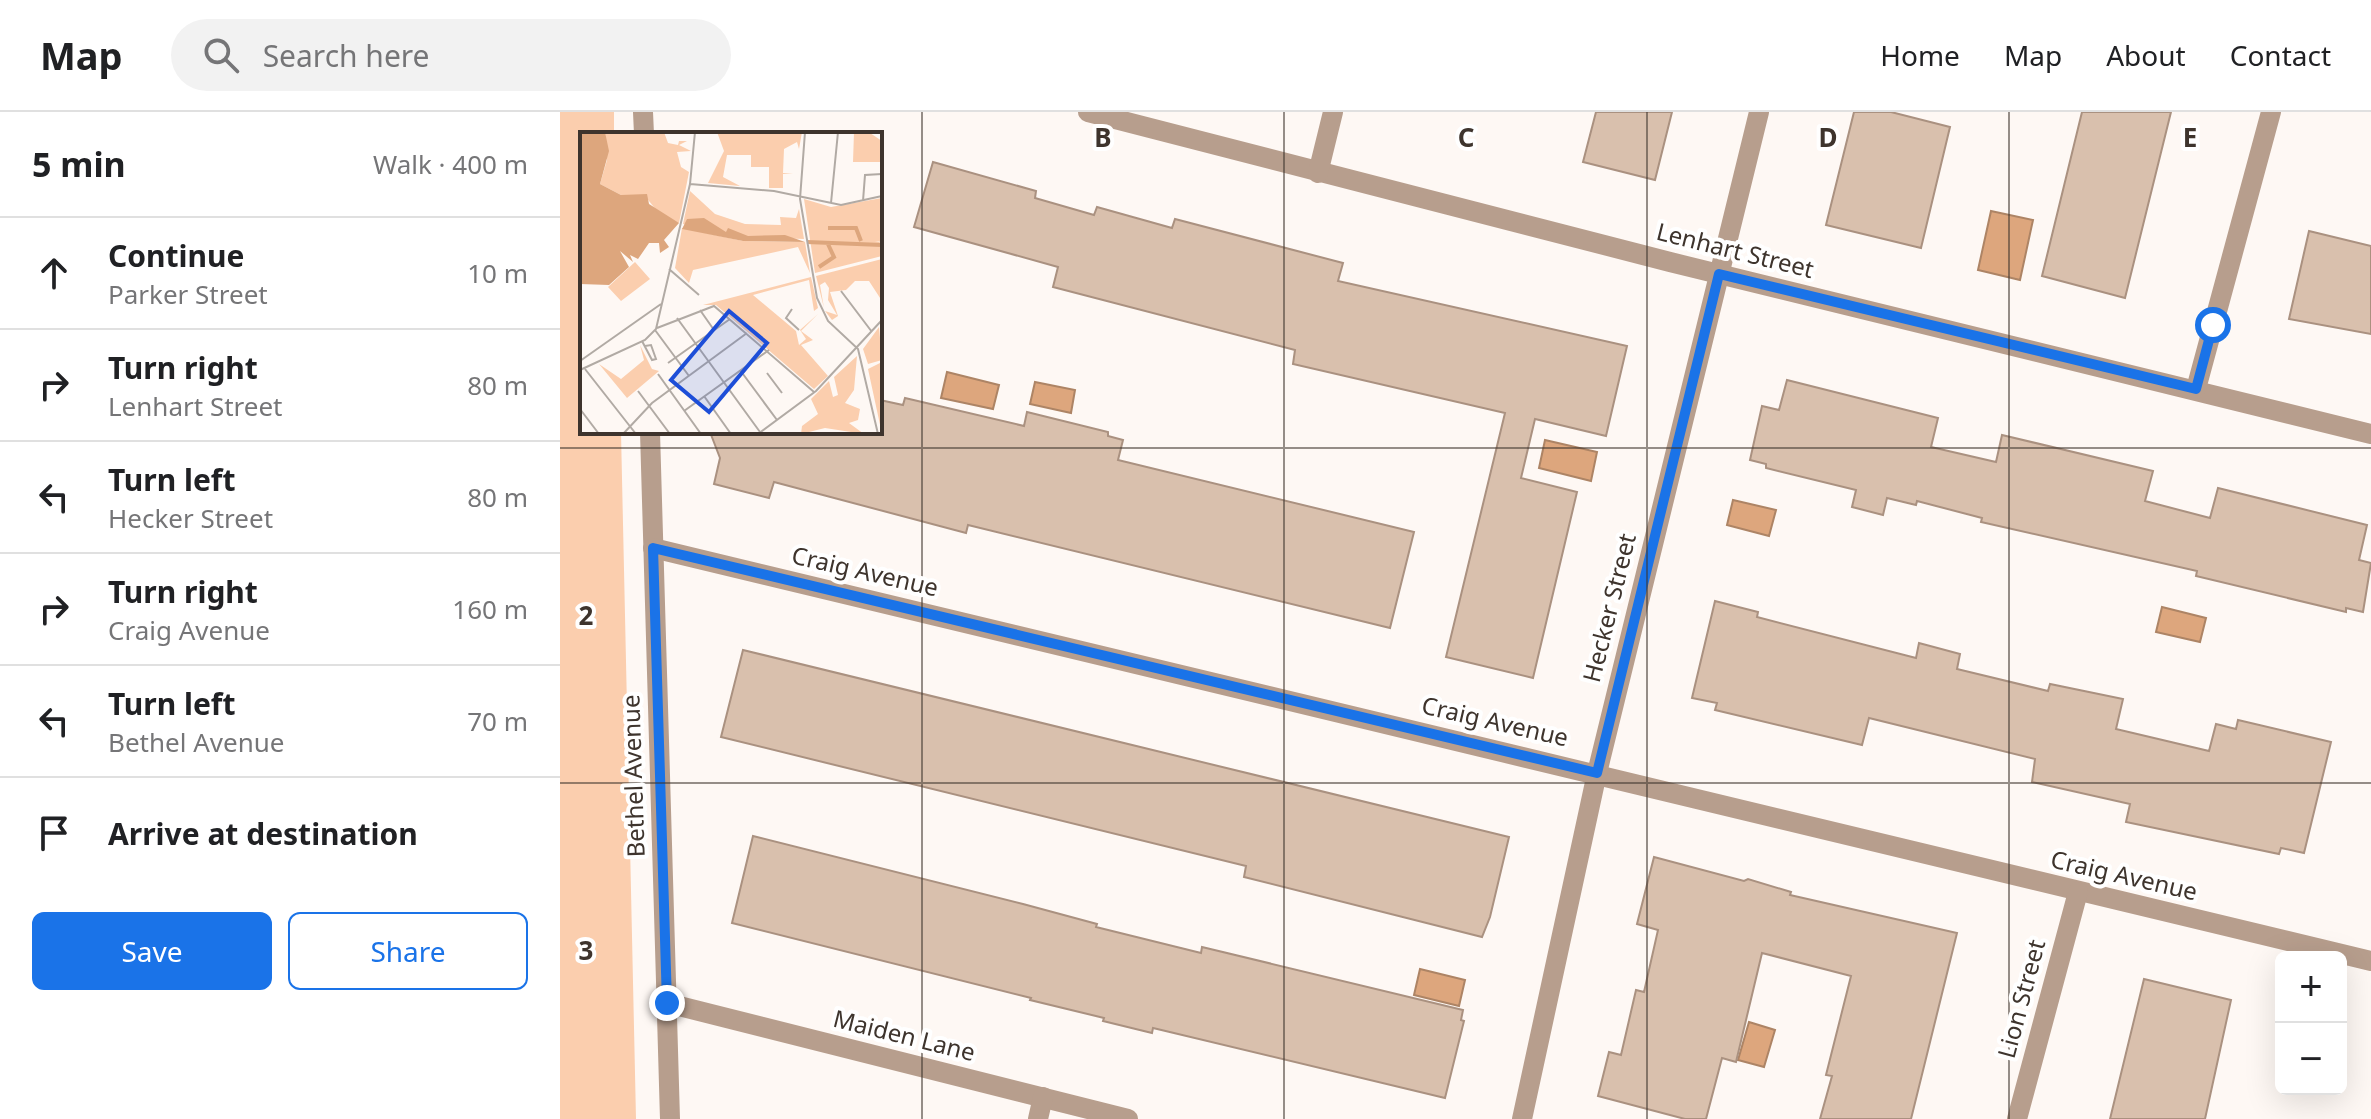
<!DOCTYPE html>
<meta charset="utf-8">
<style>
body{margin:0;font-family:"Noto Sans",sans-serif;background:#f2f2f2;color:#202124}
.controls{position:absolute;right:24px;bottom:24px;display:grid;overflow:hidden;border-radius:12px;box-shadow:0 8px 32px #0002}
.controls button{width:72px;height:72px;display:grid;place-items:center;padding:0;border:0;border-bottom:2px solid #e0e0e0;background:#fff;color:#202124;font:40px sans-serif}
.stop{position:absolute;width:24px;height:24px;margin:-18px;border:6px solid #1a73e8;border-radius:50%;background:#fff}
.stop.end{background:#1a73e8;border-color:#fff;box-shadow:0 2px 8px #0008}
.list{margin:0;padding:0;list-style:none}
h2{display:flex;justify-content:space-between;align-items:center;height:104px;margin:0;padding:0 32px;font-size:34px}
h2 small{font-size:26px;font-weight:400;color:#757577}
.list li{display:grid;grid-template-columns:52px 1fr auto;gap:24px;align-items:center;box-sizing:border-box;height:112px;padding:0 32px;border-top:2px solid #e0e0e0}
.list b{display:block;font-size:30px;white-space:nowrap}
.list p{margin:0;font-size:26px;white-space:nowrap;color:#757577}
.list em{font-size:26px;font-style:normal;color:#757577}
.actions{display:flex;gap:16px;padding:24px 32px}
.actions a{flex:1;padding:18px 0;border:2px solid #1a73e8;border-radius:12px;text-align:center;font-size:28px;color:#1a73e8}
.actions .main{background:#1a73e8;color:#fff}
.icon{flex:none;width:44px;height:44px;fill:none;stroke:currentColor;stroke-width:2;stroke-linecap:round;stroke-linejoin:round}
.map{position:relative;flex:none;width:1811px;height:1007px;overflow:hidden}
header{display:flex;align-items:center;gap:48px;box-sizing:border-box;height:112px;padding:0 40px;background:#fff;border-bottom:2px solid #e0e0e0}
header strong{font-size:38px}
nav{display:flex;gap:44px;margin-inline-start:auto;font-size:28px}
.search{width:560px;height:72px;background:#f2f2f2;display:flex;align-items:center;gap:20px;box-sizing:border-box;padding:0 28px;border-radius:44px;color:#757577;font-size:30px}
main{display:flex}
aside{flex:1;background:#fff}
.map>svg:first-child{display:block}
.green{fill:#fbceae}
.water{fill:#dda67d;stroke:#ad8465;stroke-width:2}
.building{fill:#d9c0ad;stroke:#aa9180;stroke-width:2}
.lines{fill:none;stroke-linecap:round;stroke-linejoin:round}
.street{stroke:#b79e8d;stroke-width:20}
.route{stroke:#1a73e8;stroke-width:10}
.grid{fill:none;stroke:#3e342d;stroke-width:2;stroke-opacity:0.55}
.labels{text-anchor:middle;stroke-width:8;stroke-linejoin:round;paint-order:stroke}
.street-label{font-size:24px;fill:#3e342d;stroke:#fff}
.inset-river{fill:none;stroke:#dda67d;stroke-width:4}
.inset-road{fill:none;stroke:#b1aaa4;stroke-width:2}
.view{fill:#1d4ed8;fill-opacity:0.15;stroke:#1d4ed8;stroke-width:4}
.inset-edge{fill:none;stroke:#3e342d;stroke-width:4}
.grid-label{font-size:26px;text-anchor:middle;font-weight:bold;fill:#3e342d;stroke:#fff;stroke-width:8;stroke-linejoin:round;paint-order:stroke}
</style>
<header>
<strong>Map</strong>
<div class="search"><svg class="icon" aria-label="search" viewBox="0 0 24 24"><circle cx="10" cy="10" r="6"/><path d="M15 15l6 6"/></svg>Search here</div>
<nav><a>Home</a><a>Map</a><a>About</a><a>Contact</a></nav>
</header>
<main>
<aside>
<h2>5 min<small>Walk · 400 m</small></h2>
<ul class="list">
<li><svg class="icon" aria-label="ahead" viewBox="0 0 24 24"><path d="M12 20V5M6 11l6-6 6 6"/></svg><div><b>Continue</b><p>Parker Street</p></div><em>10 m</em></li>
<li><svg class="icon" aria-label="right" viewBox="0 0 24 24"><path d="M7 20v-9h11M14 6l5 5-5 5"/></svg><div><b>Turn right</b><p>Lenhart Street</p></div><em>80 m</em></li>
<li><svg class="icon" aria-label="left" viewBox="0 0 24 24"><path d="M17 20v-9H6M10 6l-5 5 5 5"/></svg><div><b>Turn left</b><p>Hecker Street</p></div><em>80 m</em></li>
<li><svg class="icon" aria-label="right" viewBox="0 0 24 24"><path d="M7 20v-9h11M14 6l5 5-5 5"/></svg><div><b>Turn right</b><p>Craig Avenue</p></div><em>160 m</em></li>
<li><svg class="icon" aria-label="left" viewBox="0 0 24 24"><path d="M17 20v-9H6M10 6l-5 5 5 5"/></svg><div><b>Turn left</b><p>Bethel Avenue</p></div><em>70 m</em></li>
<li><svg class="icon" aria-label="arrive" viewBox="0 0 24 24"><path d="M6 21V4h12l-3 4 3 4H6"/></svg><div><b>Arrive at destination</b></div></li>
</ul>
<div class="actions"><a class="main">Save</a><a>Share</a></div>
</aside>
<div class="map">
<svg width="1811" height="1007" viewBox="0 0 1811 1007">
<rect width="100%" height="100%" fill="#fef8f4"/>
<path class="green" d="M0,0H54V22H22V320H61L76,1007H0Z"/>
<g class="water">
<path d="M1431,99L1473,108L1460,168L1418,158Z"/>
<path d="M387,260L439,273L433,297L381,286Z"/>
<path d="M475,270L515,278L511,301L470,292Z"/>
<path d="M985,328L1037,340L1031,369L979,356Z"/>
<path d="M1173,388L1216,398L1209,424L1167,413Z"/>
<path d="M1602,495L1646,506L1640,530L1596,520Z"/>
<path d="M860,857L905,868L899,894L854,883Z"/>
<path d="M1189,910L1215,918L1204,955L1178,948Z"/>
</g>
<g class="building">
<path d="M1036,0H1112L1095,68L1023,50Z"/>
<path d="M1294,0H1331L1390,15L1361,136L1266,113Z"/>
<path d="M1522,0H1611L1565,186L1482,164Z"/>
<path d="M373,50L476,79L475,86L534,103L537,95L612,116L615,107L783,151L778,169L1067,234L1046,324L975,307L961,366L1017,380L973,566L886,545L945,301L733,252L735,238L493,175L498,155L354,115Z"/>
<path d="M1749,119L1811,134V222L1729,207Z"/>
<path d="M1227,268L1378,306L1371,335L1436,350L1442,323L1593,359L1585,389L1650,406L1658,376L1807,413L1799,448L1811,451L1803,500L1786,496V500L1636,464L1637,459L1421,410L1422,406L1357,389L1356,393L1327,386L1323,403L1292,395L1296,378L1206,356V352L1190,348L1202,294L1219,298Z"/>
<path d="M345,286L464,314L467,300L548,320V324L563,328L558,348L854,420L830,516L408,413L406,421L214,370L209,386L154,372L160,346L150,320H320V288L343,293Z"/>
<path d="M1155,489L1198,500L1197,505L1356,546L1359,531L1400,542L1397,557L1488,579L1490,572L1563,587L1556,617L1649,639L1656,612L1676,617L1678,608L1771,630L1744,741L1721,736L1719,742L1566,710L1570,692L1472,670L1475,647L1309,606L1302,633L1155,598L1157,591L1132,586Z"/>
<path d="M183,538L949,725L930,805L922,825L684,765L686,754L161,625Z"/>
<path d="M193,724L463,792L537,812L536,815L641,841L642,835L903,898L901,908L904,909L885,986L593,916L592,921L543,909L544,906L470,888L471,886L172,811Z"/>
<path d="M1094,745L1184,769L1188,767L1231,780L1230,783L1397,821L1351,1007H1260L1272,964L1266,963L1291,864L1202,841L1176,950L1162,946L1146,1007H1125L1038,984L1049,940L1061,943L1076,878L1084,880L1098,818L1077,812Z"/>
<path d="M1584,867L1671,888L1645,1007H1550Z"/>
</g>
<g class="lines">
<g class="street">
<path d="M83,0L84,22"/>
<path d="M528,0L1110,150L1811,322"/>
<path d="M758,61L773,0"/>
<path d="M1636,277L1711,0"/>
<path d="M90,320L110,1007"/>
<path d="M93,436L1811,849"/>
<path d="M107,891L568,1007"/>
<path d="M478,1007L483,985"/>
<path d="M962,1007L1037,661L1199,0"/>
<path d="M1457,1007L1518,780"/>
</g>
</g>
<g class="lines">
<path class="route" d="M107,891L93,436L1037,661L1159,162L1636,277L1653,213"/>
</g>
<path class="grid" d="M362,0V1007M724,0V1007M1087,0V1007M1449,0V1007M0,336H1811M0,671H1811"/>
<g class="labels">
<g class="street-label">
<text transform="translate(1175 139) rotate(14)" y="8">Lenhart Street</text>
<text transform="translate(305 460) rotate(13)" y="8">Craig Avenue</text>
<text transform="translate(1050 496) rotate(-76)" y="8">Hecker Street</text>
<text transform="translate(935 610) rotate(13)" y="8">Craig Avenue</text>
<text transform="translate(74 664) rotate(-92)" y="8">Bethel Avenue</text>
<text transform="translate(1564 764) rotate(13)" y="8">Craig Avenue</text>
<text transform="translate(1462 887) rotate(-75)" y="8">Lion Street</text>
<text transform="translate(344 924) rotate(14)" y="8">Maiden Lane</text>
</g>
</g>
<g transform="translate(20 20)">
<rect width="302" height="302" fill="#fef8f4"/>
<path d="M25,0H84L88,11L98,13L99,9H107L99,13L111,19L97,20L101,35L109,40L99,91L81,84L65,64L41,63L20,52L27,28ZM137,0H222L219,17L217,10L204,17L203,41L213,42H203V56H189V35H171V23H147L143,45L160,54L128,51L144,19ZM274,0L290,1L302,9V30H273ZM110,59L135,82L165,92L201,93L200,85L216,86L219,77L224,107L166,105L103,92ZM302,66V110L295,109L302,111V124L235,141L224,67L251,75ZM102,96L163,109L225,110L230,141L218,115L113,138L109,151L95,136ZM302,127V169L289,149H275L266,158L250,160L258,184L252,188L245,179L257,183L248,168L249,156L245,150L240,153L244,176L236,144ZM55,130L70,147L41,169L28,155ZM231,145L238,176L234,179L229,148L173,163L216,199L219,213L226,207L220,198L238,182L221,199L233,208L221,213L248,244L234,257L136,173H123ZM299,195L302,228L288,232L283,217ZM60,213L72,237L79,239L47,266L19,232L41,247L64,228ZM277,224L274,258L265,271L280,277L278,288L269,291L284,302L245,296L221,302L222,294L238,282L231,267L249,249L253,265L258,263L254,245ZM302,230V302L288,237Z" fill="#fbceae"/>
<path d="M0,0H25L29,19L20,52L41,63L67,62L69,72L99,91L84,108L89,115L80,121L79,111H69L58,127L50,123L53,130L40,119L49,135L29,153L0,152ZM124,86L146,100L148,96L168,104L205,103L225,110L163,109L102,97L107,87Z" fill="#dda67d"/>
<path class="inset-river" d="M248,96H276L281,109M227,110L302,113M239,135L254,125L247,110"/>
<path class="inset-road" d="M225,0L220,67L237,166L248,189L278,217L298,302M110,52L194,59L261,73L302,64M283,69L285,43L302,42M251,71L258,0M89,137L119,163M261,159L292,200M212,177L206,186L219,198M120,178L134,198M97,186L180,300M77,196L134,174L234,260M75,198L109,244M62,209L72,228L76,227L71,213L65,214M0,229L81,172M88,231L150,187M5,237L56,302M0,238L65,208L76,197L110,52L115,0M160,238L197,288M187,241L202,261M78,242L121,302M58,259L90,302M124,264L151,302M0,277L19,302M104,279L189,218M43,302L72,271L167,201M178,302L236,259L302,188"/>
<path class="view" d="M149,179L187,211L129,280L91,248Z"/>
<rect width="302" height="302" class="inset-edge"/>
</g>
<g class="grid-label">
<text x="543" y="35">B</text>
<text x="906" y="35">C</text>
<text x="1268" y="35">D</text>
<text x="1630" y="35">E</text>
<text x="26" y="513">2</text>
<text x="26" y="848">3</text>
</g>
</svg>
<div class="controls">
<button>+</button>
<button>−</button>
</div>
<div class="stop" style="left:1653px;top:213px"></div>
<div class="stop end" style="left:107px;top:891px"></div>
</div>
</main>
